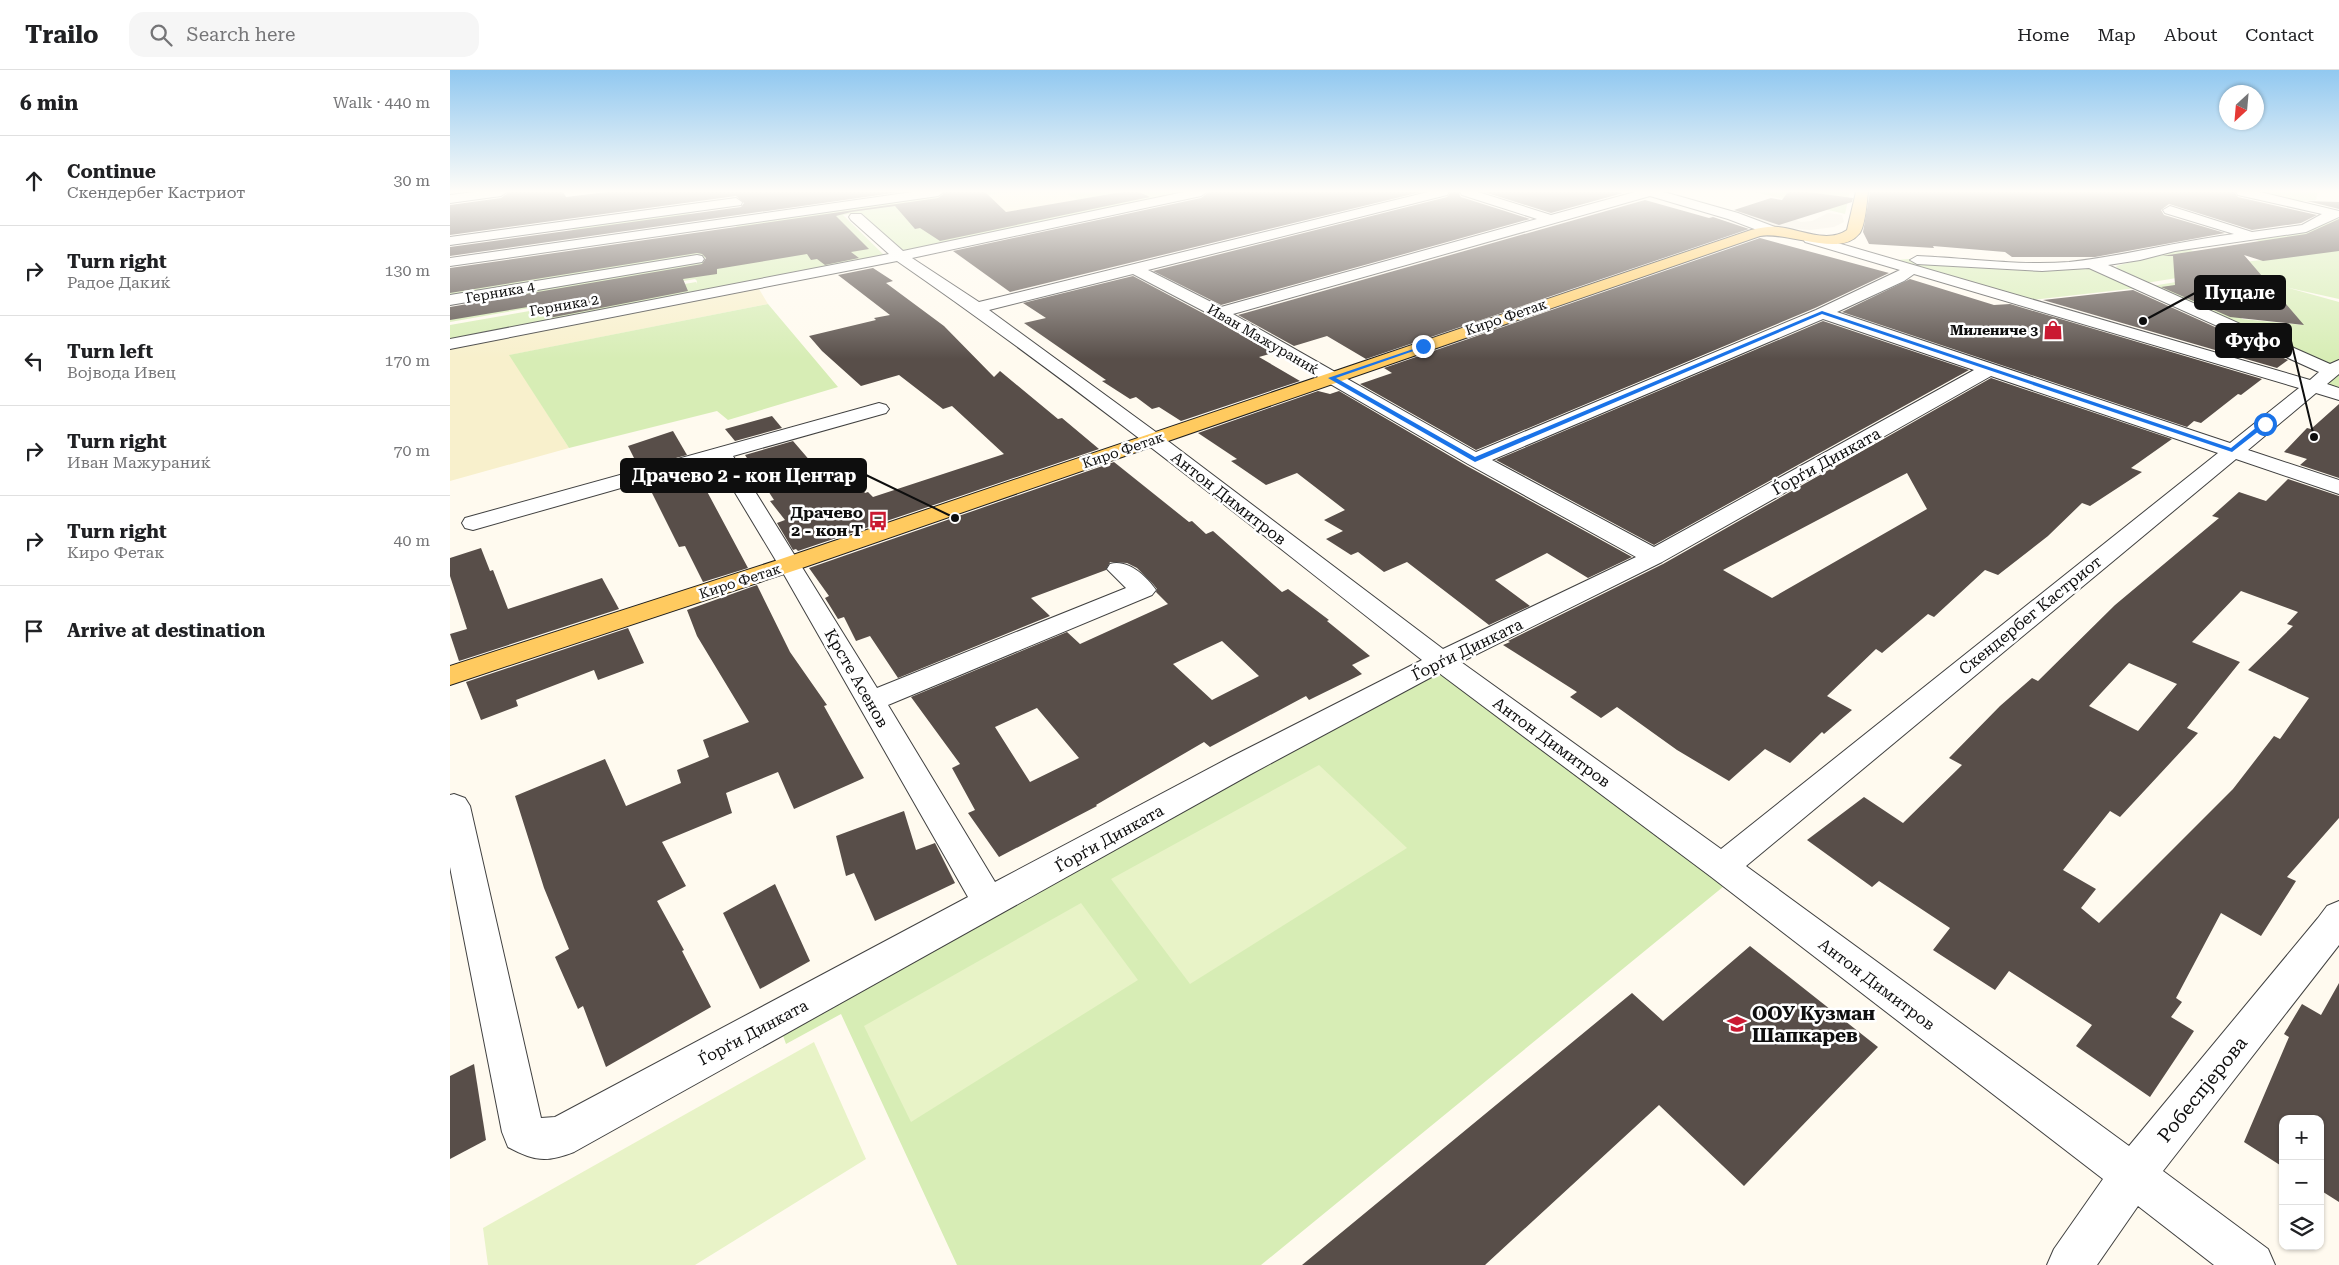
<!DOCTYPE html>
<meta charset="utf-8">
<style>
body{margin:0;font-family:"Roboto Serif",serif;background:#f6f6f6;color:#202124}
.controls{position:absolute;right:15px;bottom:15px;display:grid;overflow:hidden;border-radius:10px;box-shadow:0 1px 4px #0004}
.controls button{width:45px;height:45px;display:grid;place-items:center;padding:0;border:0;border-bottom:1px solid #e0e0e0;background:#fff;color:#202124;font:25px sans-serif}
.compass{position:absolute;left:1769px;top:15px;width:45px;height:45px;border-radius:50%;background:#fff;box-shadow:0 1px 4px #0004;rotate:206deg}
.stop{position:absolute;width:15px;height:15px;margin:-11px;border:4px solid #1a73e8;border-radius:50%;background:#fff}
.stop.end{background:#1a73e8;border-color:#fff;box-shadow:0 1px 5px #0008}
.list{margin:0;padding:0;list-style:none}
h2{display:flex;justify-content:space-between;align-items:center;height:65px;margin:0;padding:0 20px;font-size:21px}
h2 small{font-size:16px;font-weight:400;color:#757577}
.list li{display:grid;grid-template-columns:32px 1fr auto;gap:15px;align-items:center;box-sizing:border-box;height:90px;padding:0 20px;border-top:1px solid #e0e0e0}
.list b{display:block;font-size:19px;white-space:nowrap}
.list p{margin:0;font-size:16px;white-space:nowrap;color:#757577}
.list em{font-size:16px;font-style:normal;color:#757577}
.icon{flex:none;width:28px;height:28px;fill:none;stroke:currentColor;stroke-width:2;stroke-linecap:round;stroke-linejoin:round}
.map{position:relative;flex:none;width:1889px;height:1195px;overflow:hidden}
header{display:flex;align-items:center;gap:30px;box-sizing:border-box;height:70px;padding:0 25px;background:#fff;border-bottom:1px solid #e0e0e0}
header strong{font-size:24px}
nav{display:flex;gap:28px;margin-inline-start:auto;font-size:18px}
.search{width:350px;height:45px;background:#f6f6f6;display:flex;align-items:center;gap:12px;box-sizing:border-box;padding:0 18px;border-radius:15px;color:#757577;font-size:19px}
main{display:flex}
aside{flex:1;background:#fff}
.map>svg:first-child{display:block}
.farmland{fill:#f8f0cc}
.green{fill:#d7edb5}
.pitch{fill:#e8f3c7}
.plaza{fill:#f0e9dd}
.building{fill:#584e49;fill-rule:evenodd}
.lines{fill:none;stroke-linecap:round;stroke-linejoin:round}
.minor-casing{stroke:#414141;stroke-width:2}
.major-casing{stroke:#1f1f1f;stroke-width:2}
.minor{fill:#fff;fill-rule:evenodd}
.major{fill:#ffca5f;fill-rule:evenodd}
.route{fill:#1a73e8}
.labels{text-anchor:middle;stroke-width:5;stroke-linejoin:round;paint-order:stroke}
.far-street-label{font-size:14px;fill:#0e0e0e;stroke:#fff}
.far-poi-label{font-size:14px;font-weight:bold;fill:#0e0e0e;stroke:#fff;text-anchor:end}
.street-label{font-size:16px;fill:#0e0e0e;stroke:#fff}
.poi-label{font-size:16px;font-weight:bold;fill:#0e0e0e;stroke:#fff;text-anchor:end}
.near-poi-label{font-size:19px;font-weight:bold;fill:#0e0e0e;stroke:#fff;text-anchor:start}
.near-street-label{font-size:19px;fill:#0e0e0e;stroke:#fff}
.leader{fill:none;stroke:#0e0e0e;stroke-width:2}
.callout-dot{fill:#0e0e0e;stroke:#fff;stroke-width:2}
.callout{fill:#0e0e0e;stroke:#0e0e0e;stroke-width:2}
.callout-label{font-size:18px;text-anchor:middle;font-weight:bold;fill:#fff}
</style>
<header>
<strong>Trailo</strong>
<div class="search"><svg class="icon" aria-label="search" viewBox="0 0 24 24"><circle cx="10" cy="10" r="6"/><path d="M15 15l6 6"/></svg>Search here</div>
<nav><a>Home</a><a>Map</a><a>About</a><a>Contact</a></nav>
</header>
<main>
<aside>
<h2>6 min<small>Walk · 440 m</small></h2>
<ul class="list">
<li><svg class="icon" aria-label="ahead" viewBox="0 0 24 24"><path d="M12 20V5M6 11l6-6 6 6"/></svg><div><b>Continue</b><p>Скендербег Кастриот</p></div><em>30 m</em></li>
<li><svg class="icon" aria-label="right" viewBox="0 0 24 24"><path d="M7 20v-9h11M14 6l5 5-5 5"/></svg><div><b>Turn right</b><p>Радое Дакиќ</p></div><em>130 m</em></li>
<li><svg class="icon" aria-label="left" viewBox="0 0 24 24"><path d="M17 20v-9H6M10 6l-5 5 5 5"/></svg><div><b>Turn left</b><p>Војвода Ивец</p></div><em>170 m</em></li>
<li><svg class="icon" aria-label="right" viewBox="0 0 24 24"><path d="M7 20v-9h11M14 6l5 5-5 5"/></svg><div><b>Turn right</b><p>Иван Мажураниќ</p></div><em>70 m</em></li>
<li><svg class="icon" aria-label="right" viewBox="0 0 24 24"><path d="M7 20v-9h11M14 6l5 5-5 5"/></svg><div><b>Turn right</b><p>Киро Фетак</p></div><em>40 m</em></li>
<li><svg class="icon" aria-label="arrive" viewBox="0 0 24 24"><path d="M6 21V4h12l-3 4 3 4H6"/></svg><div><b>Arrive at destination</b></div></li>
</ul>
</aside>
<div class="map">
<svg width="1889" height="1195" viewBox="0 0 1889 1195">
<rect width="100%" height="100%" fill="#fffaef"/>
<g class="farmland">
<path d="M561,122H622L617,123L633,132L531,150L513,129Z"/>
<path d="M306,214L318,234L60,285L119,378L0,411V274Z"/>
</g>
<g class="green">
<path d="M494,122H561L514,128L531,150L632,132L617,124L622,122H731L455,181L431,166L408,145L404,143L393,145L435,186L0,271V255L246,212V214L247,211L245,209L0,252V241L16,238L17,229L298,184L245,189L0,229V219L287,159L285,152Z"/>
<path d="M1304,122H1400L1395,144Z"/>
<path d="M1800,122H1868L1866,130L1846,131Z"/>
<path d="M239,139L241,146L122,162L123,154Z"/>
<path d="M1889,148V229L1835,217L1889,232V324L1861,316L1881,301L1696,217L1573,231L1436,191L1458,189L1592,197L1641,193L1696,217L1756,207L1763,210L1792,249L1853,255L1820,215L1828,214L1788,198L1696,213L1669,200L1666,196L1735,178L1776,194L1846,186L1801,168C1831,164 1861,161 1889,148Z"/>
<path d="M318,234L388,317L278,350L267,341L119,378L59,285Z"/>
<path d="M991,591L1279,812L811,1195H507L391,944L336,974L327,949Z"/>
</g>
<g class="pitch">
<path d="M869,695L957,778L740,914L661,809Z"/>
<path d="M631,833L688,910L461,1052L414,956Z"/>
<path d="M364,972L416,1089L245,1195H38L33,1158Z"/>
</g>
<path class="plaza" d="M1305,135L1351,152L1362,151L1378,143L1392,145L1394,152L1384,157L1360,160L1324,157L1279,143Z"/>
<g class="building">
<path d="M59,122H113L116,127L157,122H450L0,186V177L291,137L294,133L286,126L0,165V135L51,128Z"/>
<path d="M496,122H535L556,142L672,122H689L700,127L490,171L470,158L465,159L445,136L401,142L386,146L419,179L401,182L409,188L375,195L367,189L361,190L357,184L267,199V204L233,209L238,221L99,248L96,234L0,250V237L252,194L256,188L252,184L247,183L0,223V198L488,128Z"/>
<path d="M759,122H971L560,222L503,181L751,128Z"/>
<path d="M1001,122H1008L1011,127L1080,149L771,235L703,201L997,127Z"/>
<path d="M1034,122H1168L1173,123L1101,143Z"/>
<path d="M1338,122H1358L1403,128L1402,132L1329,155L1284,140L1321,128L1332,130Z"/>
<path d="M1420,122H1784L1788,127L1867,145L1851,153L1802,160L1719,134L1711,140L1714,145L1775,163L1645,187H1562L1555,182L1483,176L1484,178L1419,174L1413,162Z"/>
<path d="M1195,130L1259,148L1263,147L1299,159L916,289L877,266L844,276L788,245Z"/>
<path d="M1857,131L1889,132V139Z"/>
<path d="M1889,149V181L1813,191L1794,185L1854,255L1780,247L1711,217L1725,215L1723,186H1712L1856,164Z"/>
<path d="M1310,168L1439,203L1365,238L1026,380L910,314L942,303L934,298Z"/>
<path d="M423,198L443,211L436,213L494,256L544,307L550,301L608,349L612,348L649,379L348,481L346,479L343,480L327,453L335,450L320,431L324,430L295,385L343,371L374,407L400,400L415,423L418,422L423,427L554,384L502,336L493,339L449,305L411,316L372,281L359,266L426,250L424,248L440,245L388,205Z"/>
<path d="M683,206L762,248L823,283L809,287L850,311L731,351L709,337L702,339L686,327L680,329L652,311L656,310L574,253L596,248L573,233Z"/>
<path d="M1460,209L1544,235L1560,234L1812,309L1791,325L1788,324L1751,353L1744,351L1737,357L1392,242Z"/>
<path d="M1683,220L1838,290L1827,298L1593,230Z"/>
<path d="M1373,251L1519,300L1204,475L1046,390Z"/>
<path d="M1541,308L1722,369L1681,398L1692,402L1640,436L1632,433L1598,466L1548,505L1535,500L1484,547L1478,544L1432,583L1426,579L1377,626L1402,640L1374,664L1372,662L1340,693L1315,679L1279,711L1227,680L1167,637L1151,648L1120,627L1127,622L1053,575L1060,572L1058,571L1213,494ZM1457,403L1477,439L1322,528L1273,500Z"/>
<path d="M868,321L880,324L889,321L1017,396L1182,487L1138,508L1097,483L1045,510L1080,536L1039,555L957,492L934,502L908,482L901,485L876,469L893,461L874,450L895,440L847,403L816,415L781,391L787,389L748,363Z"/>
<path d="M1889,334V408L1850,395L1857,389L1834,382L1857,358L1861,359Z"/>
<path d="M322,346L332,358L285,371L275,359Z"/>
<path d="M223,361L237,385L189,398L178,376Z"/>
<path d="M664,392L739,452L742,451L756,464L763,461L832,522L838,519L879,550L877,551L920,586L902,595L912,604L859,630L856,626L760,677L754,672L646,735L647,736L549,787L518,743L525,740L502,698L510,694L461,627L617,562L630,574L718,534L706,522L707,519L703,514L687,498L677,493L660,492L656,500L581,528L600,546L448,608L420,566L406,571L394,547L388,549L375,528L379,526L359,498ZM772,571L809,606L762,630L723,594ZM587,638L629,688L580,712L545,657Z"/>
<path d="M245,399L298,498L253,512L235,476L229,477L197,413Z"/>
<path d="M1838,409L1889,426V748L1837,807L1846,811L1811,866L1771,843L1726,928L1732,932L1721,947L1744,961L1700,1027L1626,976L1642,955L1559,901L1545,920L1483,880L1500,858L1429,811L1422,817L1357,770L1414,727L1453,753L1512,695L1499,688L1550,636L1582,608L1588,611L1665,535L1769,448L1762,446L1789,422L1816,431ZM1791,521L1848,542L1837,554L1843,556L1798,600L1859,628L1830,669L1824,666L1783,719L1649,853L1631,838L1646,819L1613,800L1660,741L1670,747L1748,663L1737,658L1790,592L1742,572ZM1679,593L1727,614L1688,661L1639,636Z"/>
<path d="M31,478L40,501L43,500L58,539L152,508L169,539L9,591L0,564L17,559L0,506V488Z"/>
<path d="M307,515L340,582L377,635L374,636L414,708L344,739L328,702L276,723L282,743L212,772L236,816L207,831L234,880L232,881L261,937L156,997L133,936L128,939L105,887L119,879L94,818L65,726L155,689L176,736L231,713L227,700L259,687L253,670L299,652L247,566L237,540Z"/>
<path d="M178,558L194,593L148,610L144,600L66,630L68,636L31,650L16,612Z"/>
<path d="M454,741L466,780L485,773L505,813L425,851L404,803L396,806L386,766Z"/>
<path d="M325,814L360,891L310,919L273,843Z"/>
<path d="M1300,876L1428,977L1294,1116L1209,1035L1035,1195H852L1182,923L1213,951Z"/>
<path d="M1889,913V1132L1870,1120V1049H1833V1097L1794,1072L1839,967L1834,964L1852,934L1871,945Z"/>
<path d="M24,994L36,1070L0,1089V1006Z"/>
</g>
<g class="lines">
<defs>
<g id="minor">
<path d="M24,122H57L51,126L0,133V125Z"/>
<path d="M462,122H494L488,126L0,196V188Z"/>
<path d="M734,122H757L751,126L462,188L529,232L978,122H999L997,125L698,200L771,237L1087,149L1012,125L1010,122H1028L1101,145L1185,122H1214L1288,143L1325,157L1327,160L1325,163H1315L1278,149L1200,126L783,244L1026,382L1366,240L1450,200L1355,172L1353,169L1355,166L1360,165L1860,310L1869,302L1639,198L1592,201L1467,194L1460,190L1467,186C1517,188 1569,196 1619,192C1675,186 1729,171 1784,164L1715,143L1713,140L1720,136L1802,162L1852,155L1872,144L1788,125L1786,122H1810L1889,141V147L1856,162L1725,181L1690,190L1658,195L1880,294L1889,290V304L1877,314L1889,318V330L1866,323L1798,380L1889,410V424L1786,389L1296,796L1679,1076L1868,848L1877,836L1889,831V875L1713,1101L1818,1179L1825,1195H1764L1688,1136L1647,1195H1597L1604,1179L1653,1109L1260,806L989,603L801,704L124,1082C96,1093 84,1091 58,1077L52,1062L0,797V725L4,724L15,728L20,736L91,1048L105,1047L518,827L328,494L266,391L23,460L15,458L12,453L15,448L429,333L436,335L439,339L436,343L283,386L427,618L676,518L657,499L660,494C678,489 696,506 706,520L702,525L438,635L545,812L779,688L972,590C799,454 628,316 447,191L0,279V269L439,184L401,150L399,147L401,144H411L453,181ZM683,204L763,246L1018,394L1186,487L993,579L710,365L539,240ZM1464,204L1849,318L1780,373L1387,242L1454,211ZM1373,249L1524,300L1204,477L1042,390ZM1541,306L1768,383L1271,779L1011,592L1212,492Z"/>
<path d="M286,128L292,132L291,135L0,175V167Z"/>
<path d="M247,185L252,186L254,189L252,192L0,235V225Z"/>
</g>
<path id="major" d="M1406,122H1418C1417,131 1415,158 1409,164C1390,188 1337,161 1310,166L349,499L0,615V596L331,489L1301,160C1310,158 1319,156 1328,157C1350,159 1377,174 1397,160Z"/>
</defs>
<use href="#minor" class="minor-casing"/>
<use href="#major" class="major-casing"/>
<use href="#minor" class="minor"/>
<use href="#major" class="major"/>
</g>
<linearGradient id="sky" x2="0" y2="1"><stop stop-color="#91c8f0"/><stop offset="0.42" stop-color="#fffdf8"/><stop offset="1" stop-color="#fffdf8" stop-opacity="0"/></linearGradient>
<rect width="1889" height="289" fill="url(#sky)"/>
<path class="route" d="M1372,241L1781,378L1813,352L1818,354L1782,382L1372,244L1025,392L878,308L975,275V277L886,308L1025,387Z"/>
<defs>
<symbol id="shop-bare" viewBox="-9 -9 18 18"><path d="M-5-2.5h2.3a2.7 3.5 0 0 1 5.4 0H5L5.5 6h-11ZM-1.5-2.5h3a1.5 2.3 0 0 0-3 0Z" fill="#ca1a32" stroke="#fff" stroke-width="2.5" paint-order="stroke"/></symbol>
<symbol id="bus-bare" viewBox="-9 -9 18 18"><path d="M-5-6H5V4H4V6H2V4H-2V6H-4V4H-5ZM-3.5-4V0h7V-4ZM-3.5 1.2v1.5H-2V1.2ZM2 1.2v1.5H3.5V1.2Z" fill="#ca1a32" stroke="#fff" stroke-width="2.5" paint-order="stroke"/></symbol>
<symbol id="school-bare" viewBox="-9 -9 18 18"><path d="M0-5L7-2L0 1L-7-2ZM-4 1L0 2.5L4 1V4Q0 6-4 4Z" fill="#ca1a32" stroke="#fff" stroke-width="2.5" paint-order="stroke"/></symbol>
</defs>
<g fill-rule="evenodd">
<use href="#shop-bare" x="1589" y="246" width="28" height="28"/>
<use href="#bus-bare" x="414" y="437" width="28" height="28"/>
<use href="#school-bare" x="1273" y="940" width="28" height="28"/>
</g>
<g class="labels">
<g class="far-street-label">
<text transform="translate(50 222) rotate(-10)" y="5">Герника 4</text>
<text transform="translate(114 235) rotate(-10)" y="5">Герника 2</text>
<text transform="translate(1056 247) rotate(-19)" y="5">Киро Фетак</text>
<text transform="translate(813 269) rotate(30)" y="5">Иван Мажураниќ</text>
<text transform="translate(673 380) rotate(-19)" y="5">Киро Фетак</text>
<text transform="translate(290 511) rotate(-18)" y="5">Киро Фетак</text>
</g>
<g class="far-poi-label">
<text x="1588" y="265">Милениче 3</text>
</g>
<g class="street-label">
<text transform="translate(1376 391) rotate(-29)" y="6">Ѓорѓи Динката</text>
<text transform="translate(779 428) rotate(38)" y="6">Антон Димитров</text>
<text transform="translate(1580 545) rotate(-39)" y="6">Скендербег Кастриот</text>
<text transform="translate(1017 579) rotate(-26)" y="6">Ѓорѓи Динката</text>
<text transform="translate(407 608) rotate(60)" y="6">Крсте Асенов</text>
<text transform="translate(1102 672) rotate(36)" y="6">Антон Димитров</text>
<text transform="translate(659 768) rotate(-29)" y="6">Ѓорѓи Динката</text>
<text transform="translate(1427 914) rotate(37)" y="6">Антон Димитров</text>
<text transform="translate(303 962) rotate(-28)" y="6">Ѓорѓи Динката</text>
</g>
<g class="poi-label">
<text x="413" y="448">Драчево<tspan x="413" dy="18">2 - кон T</tspan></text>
</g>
<g class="near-poi-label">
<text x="1302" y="950">ООУ Кузман<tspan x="1302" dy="22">Шапкарев</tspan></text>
</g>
<g class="near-street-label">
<text transform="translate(1752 1019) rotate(-51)" y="7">Робеспјерова</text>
</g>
</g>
<path class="leader" d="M1693 251L1745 223M1864 367L1841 271M505 448L416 405"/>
<g class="callout-dot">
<circle cx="1693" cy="251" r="5"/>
<circle cx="1864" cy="367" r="5"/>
<circle cx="505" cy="448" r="5"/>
</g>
<g class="callout">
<rect x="1745" y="206" width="90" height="33" rx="5"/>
<rect x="1766" y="254" width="75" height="33" rx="5"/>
<rect x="171" y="389" width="245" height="33" rx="5"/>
</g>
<g class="callout-label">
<text x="1790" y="229">Пуцале</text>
<text x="1803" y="277">Фуфо</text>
<text x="294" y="412">Драчево 2 - кон Центар</text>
</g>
</svg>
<div class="controls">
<button>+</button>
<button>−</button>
<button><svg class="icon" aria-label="layers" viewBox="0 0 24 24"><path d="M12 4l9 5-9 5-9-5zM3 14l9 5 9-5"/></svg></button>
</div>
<svg class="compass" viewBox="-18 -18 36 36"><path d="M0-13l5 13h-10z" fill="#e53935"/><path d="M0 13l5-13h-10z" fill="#757577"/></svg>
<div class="stop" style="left:1815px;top:354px"></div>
<div class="stop end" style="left:973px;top:276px"></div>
</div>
</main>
